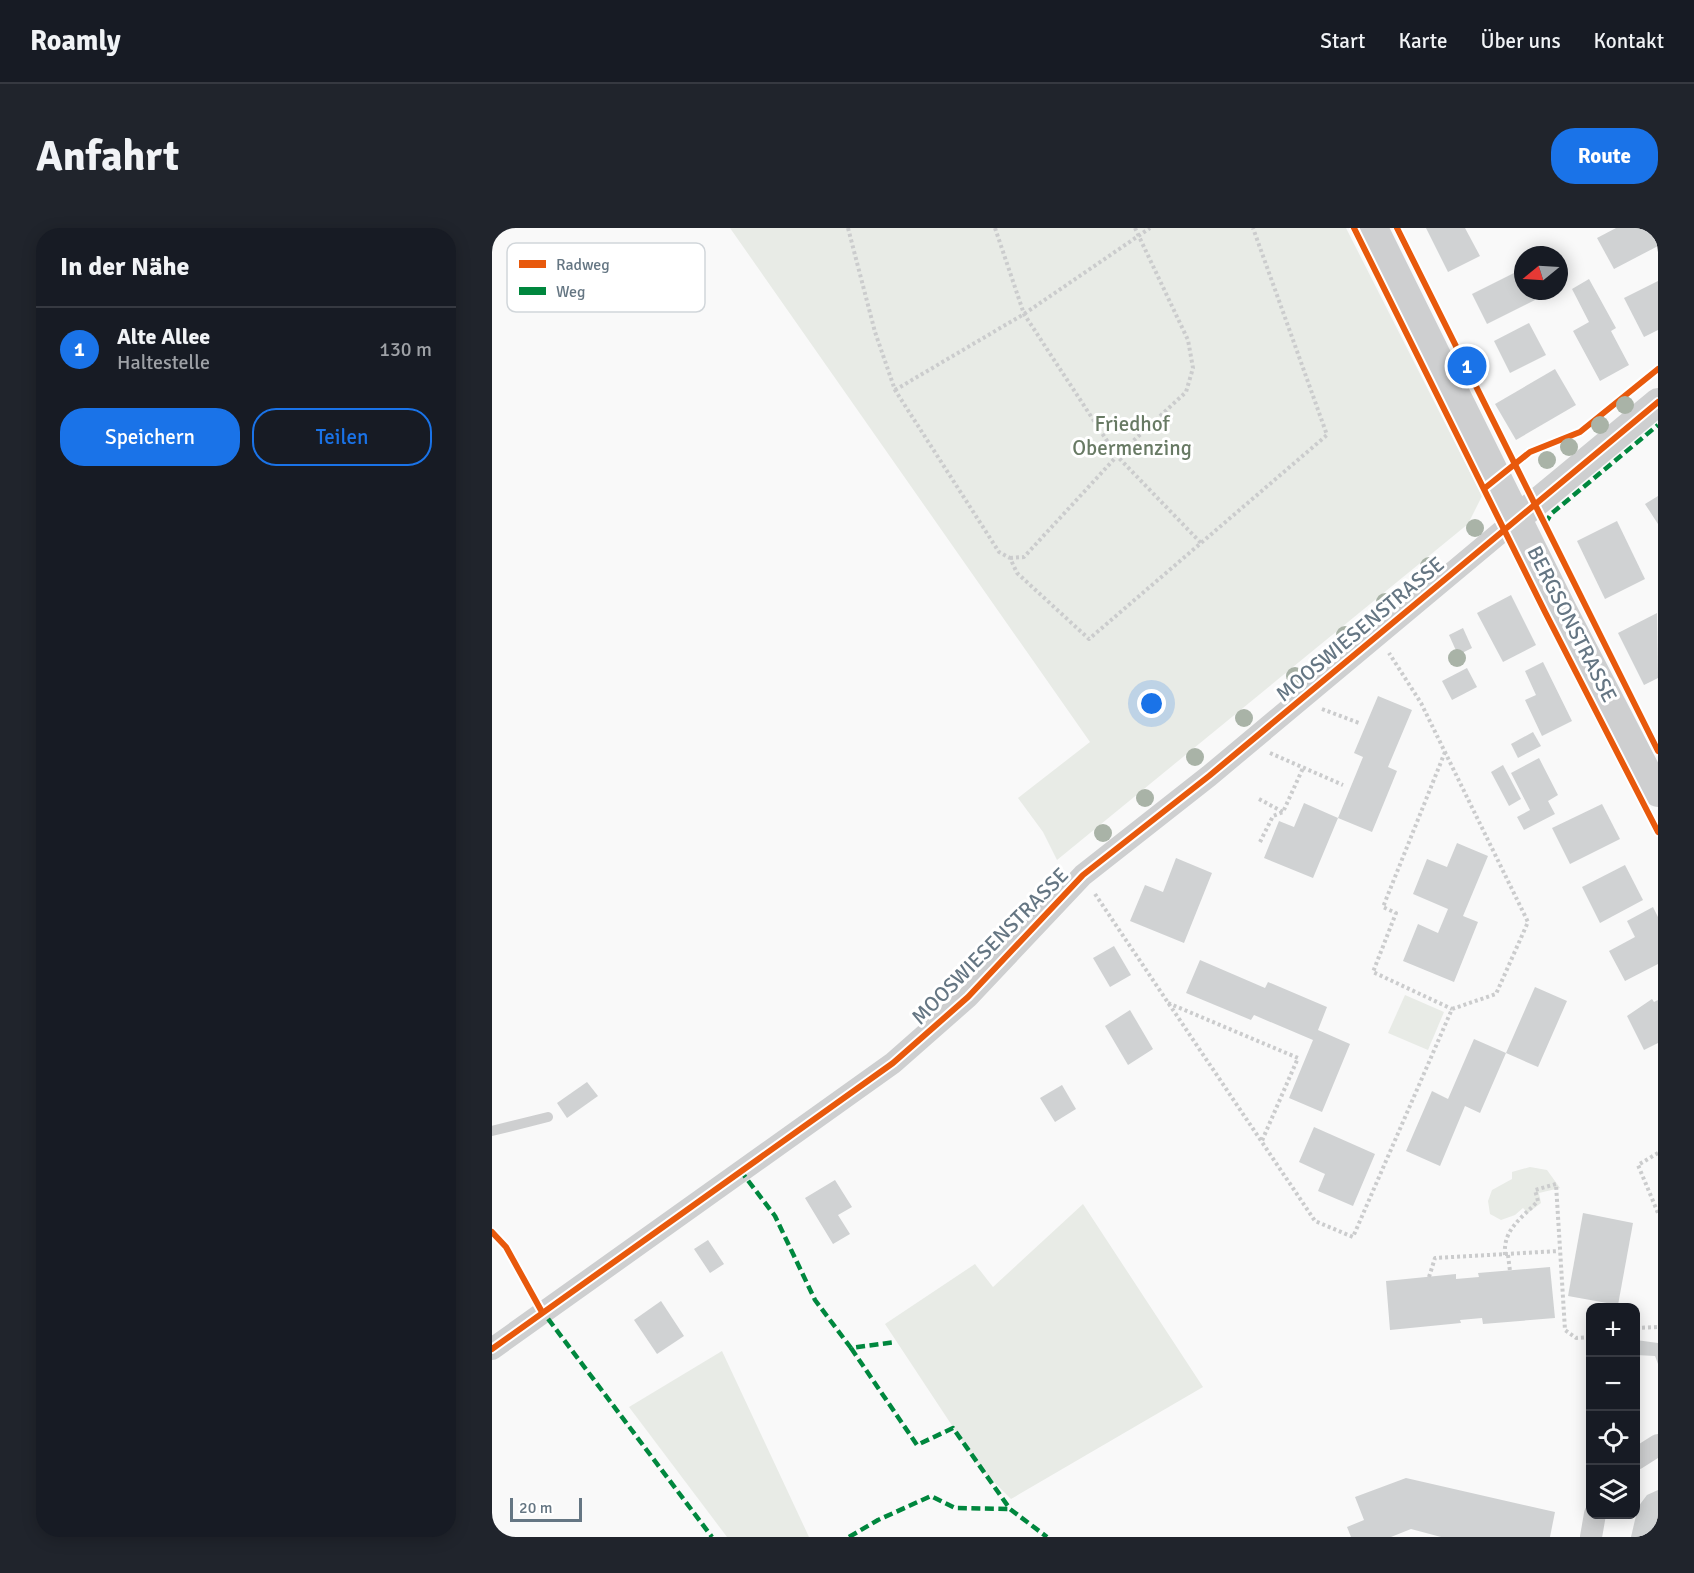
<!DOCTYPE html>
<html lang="de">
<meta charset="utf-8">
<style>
body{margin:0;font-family:Signika,sans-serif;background:#20242c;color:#f1f3f6}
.controls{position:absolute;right:18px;bottom:18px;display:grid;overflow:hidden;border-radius:12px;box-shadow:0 3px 15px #0003}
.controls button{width:54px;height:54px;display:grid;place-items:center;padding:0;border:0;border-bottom:2px solid #363941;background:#171b24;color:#f1f3f6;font:30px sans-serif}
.compass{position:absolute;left:1022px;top:18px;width:54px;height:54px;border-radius:50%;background:#171b24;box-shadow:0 3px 15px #0003;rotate:252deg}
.scale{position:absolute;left:18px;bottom:15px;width:72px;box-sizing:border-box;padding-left:6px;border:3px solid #657683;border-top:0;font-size:16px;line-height:21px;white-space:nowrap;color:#657683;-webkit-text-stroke:4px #fff;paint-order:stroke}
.you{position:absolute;left:660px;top:476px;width:21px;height:21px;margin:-15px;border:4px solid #fff;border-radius:50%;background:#1a73e8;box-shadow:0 0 0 9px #1a73e833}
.badge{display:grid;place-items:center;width:39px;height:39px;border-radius:50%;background:#1a73e8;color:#fff;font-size:20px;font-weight:700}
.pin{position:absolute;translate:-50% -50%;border:3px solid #fff;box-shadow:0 2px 6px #0006}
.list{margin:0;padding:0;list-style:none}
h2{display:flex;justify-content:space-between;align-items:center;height:78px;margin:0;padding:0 24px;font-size:26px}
h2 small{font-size:20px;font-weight:400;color:#9ea1a6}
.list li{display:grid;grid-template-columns:39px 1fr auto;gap:18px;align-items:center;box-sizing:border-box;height:84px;padding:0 24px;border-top:2px solid #363941}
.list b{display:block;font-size:22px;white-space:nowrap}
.list p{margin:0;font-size:20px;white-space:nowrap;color:#9ea1a6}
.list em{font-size:20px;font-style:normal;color:#9ea1a6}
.actions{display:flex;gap:12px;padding:18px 24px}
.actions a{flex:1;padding:14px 0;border:2px solid #1a73e8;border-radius:24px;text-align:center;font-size:21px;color:#1a73e8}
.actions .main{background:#1a73e8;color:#fff}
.icon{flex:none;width:33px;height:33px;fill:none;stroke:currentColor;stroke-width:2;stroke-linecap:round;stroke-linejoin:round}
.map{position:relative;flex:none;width:1166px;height:1309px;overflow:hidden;border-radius:24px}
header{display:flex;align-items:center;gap:36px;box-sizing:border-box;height:84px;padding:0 30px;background:#171b24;border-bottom:2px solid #363941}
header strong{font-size:28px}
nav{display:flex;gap:33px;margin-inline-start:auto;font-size:21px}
.intro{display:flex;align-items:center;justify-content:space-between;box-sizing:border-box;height:144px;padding:0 36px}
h1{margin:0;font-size:42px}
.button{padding:15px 27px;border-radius:24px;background:#1a73e8;color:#fff;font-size:21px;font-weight:700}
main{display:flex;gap:36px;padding:0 36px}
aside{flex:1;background:#171b24;border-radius:24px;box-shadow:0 3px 15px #0003}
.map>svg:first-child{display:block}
.green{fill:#e8ebe6}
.building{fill:#d0d2d3}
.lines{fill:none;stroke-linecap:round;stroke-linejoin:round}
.path{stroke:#cbcccd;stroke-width:4;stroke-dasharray:3 3;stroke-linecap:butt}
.service{stroke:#cecfd0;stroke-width:10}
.minor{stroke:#cecfd0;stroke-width:22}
.tertiary{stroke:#cecfd0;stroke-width:28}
.quiet{stroke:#00873e;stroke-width:4.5;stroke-dasharray:9 4.5;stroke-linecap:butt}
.cycleway-casing{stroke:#fff;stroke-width:10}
.cycleway{stroke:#e8590c;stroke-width:6}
.tree{fill:#a9b3a7}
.labels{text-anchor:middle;stroke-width:6;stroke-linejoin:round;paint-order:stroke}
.park-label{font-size:21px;fill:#687a64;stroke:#fff}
.street-label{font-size:21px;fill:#657683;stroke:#fff}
.key{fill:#fff;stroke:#d1d6da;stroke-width:1.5}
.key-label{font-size:16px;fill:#657683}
</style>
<header>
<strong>Roamly</strong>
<nav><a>Start</a><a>Karte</a><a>Über uns</a><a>Kontakt</a></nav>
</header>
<div class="intro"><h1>Anfahrt</h1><a class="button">Route</a></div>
<main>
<aside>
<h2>In der Nähe<small></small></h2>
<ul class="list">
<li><span class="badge">1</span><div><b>Alte Allee</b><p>Haltestelle</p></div><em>130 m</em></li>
</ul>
<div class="actions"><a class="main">Speichern</a><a>Teilen</a></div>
</aside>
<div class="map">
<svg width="1166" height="1309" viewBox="0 0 1166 1309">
<rect width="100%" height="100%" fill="#f9f9f9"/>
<g class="green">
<path d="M238,0H854L990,268L976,296L565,632L551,604L526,570L598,514Z"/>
<path d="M913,767L952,784L936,822L896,805Z"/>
<path d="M1038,939L1055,942L1068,960L1047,965L1049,975L1036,985L1031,980L1023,987L1009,992L998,986L996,973L1000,962L1020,951V944Z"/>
<path d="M591,976L711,1159L519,1271L488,1240L393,1096L483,1036L501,1059Z"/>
<path d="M230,1123L317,1309H235L137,1179Z"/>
</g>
<g class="building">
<path d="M934,0H973L988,28L956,44Z"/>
<path d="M1124,0H1166V18L1122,41L1105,10Z"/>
<path d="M1028,42L1031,49V63H1038L1043,72L995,96L980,66Z"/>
<path d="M1097,51L1124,100L1119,103L1137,137L1108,153L1081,103L1097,94L1080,61Z"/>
<path d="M1166,53V102L1152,109L1132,70Z"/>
<path d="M1037,95L1054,127L1018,145L1002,113Z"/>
<path d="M1063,141L1084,177L1024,212L1003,176Z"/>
<path d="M1166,268V296L1153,276Z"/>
<path d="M1125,293L1153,351L1113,371L1085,313Z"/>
<path d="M1019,367L1044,417L1011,434L985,385Z"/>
<path d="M1165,385L1166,450L1152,457L1126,405Z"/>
<path d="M971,400L980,420L966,427L957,407Z"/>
<path d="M1051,434L1080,493L1050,508L1033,472L1044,467L1033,443Z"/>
<path d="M975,440L985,459L960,472L950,453Z"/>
<path d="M886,468L920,482L896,539L905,543L880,604L846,590L871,529L862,525Z"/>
<path d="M1041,504L1049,518L1026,530L1019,516Z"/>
<path d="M1047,530L1066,567L1056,573L1063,586L1032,602L1025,589L1038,582L1019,545Z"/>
<path d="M1011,537L1029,571L1017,578L999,544Z"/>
<path d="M812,575L846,590L821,650L772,630L787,593L802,599Z"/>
<path d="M1110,576L1128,611L1078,636L1060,600Z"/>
<path d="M965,615L996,628L971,688L986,694L962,754L911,733L926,696L946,705L956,681L921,666L935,631L955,639Z"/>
<path d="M684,630L720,645L692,715L638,693L653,657L671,664Z"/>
<path d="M1133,637L1151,672L1108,695L1090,659Z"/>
<path d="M1161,679L1166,689V736L1133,753L1117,723L1143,709L1135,693Z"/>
<path d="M622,718L639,747L618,759L601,730Z"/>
<path d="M708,732L773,760L776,754L835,779L826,802L858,816L830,884L797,870L821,812L762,787L759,792L694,765Z"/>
<path d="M1043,759L1075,773L1046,839L1014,825L988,885L973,878L948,938L914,923L940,863L956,871L982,811L1014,825Z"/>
<path d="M1160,771L1162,774L1166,772V815L1152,822L1135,788Z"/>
<path d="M638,782L661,821L636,837L613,798Z"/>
<path d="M95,854L106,868L75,890L65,875Z"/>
<path d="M570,857L584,881L563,894L548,870Z"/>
<path d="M822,899L883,926L861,978L826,963L833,946L807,934Z"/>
<path d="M343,952L360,979L346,987L358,1006L341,1016L313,970Z"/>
<path d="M1091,985L1141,995L1126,1077L1076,1068Z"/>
<path d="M216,1012L232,1036L218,1045L202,1021Z"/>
<path d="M1058,1039L1063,1090L991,1096L990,1090L968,1092L969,1095L898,1102L894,1053L964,1046V1051L987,1049L986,1045Z"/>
<path d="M169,1073L192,1108L165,1126L142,1092Z"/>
<path d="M1144,1112L1166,1115V1136L1163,1128L1144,1127Z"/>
<path d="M914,1250L1063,1284L1058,1309H949L919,1301L899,1309H859L855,1299L872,1292L863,1269Z"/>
<path d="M1166,1262V1309H1139L1146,1279L1155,1267Z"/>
</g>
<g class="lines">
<g class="path">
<path d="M356,0L383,104L403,162L507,324L518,330L525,345L597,411L835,207L761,0"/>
<path d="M503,0L532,86L625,228L709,315"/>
<path d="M403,162L532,86L658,0"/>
<path d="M518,330L532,329L625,228L694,164L701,140L696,112L643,0"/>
<path d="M830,481L867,495"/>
<path d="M953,524L891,679L904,685L881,744L960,781"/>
<path d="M778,525L851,557"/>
<path d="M767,571L791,584"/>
<path d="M768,614L781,588L791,584L811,540"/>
<path d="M603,666L823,993L861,1009L960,781L1004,766L1036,694L929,475L897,425"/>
<path d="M676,775L806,830L769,915"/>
<path d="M1166,925L1146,937L1166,985"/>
<path d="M1013,1027C1011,1001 1029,991 1046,973L1043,962L1064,956L1073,1102L1084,1110L1098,1109"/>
<path d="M1016,1027L1018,1043"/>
<path d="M937,1049L943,1030L1067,1023"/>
<path d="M1144,1100L1166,1099"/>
</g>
<path class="service" d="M0,903L56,889"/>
<g class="minor">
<path d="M0,1121L401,835L476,769L591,647L717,548L1027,289"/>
<path d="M1144,1231L1166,1217"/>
<path d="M1099,1309L1103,1286"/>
</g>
<g class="tertiary">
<path d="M882,0L1071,382L1166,565"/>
<path d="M1027,289L1166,174"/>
</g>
<g class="quiet">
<path d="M1053,296L1059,286L1166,197"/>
<path d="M248,942L283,988L323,1072L359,1120L403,1114"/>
<path d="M48,1080L220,1309"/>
<path d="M359,1120L425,1217L461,1200L518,1281L555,1309"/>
<path d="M357,1309L386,1292L439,1268L463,1280L518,1281"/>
</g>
<defs>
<g id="cycleway">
<path d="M862,0L1053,384L1166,604"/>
<path d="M905,0L1166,523"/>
<path d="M993,260L1038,224L1088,204L1166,141"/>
<path d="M0,1004L14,1019L50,1084"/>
<path d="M0,1121L401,835L476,769L591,647L717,548L1166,174"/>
</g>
</defs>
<use href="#cycleway" class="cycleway-casing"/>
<use href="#cycleway" class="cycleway"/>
</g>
<g class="tree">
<circle cx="1133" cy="177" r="9"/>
<circle cx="1108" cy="197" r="9"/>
<circle cx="1077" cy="219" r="9"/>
<circle cx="1055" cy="232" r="9"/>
<circle cx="983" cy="300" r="9"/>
<circle cx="937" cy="338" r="9"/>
<circle cx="893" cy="374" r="9"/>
<circle cx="853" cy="407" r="9"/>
<circle cx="965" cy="430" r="9"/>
<circle cx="803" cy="448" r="9"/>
<circle cx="752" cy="490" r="9"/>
<circle cx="703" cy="529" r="9"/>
<circle cx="653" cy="570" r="9"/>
<circle cx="611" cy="605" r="9"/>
</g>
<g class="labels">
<g class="park-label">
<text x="640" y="203">Friedhof<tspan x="640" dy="24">Obermenzing</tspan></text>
</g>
<g class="street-label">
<text transform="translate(1080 396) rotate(63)" y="7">BERGSONSTRASSE</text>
<text transform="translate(868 401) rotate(-40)" y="7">MOOSWIESENSTRASSE</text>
<text transform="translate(498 718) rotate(-45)" y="7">MOOSWIESENSTRASSE</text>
</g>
</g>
<rect x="15" y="15" width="198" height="69" rx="9" class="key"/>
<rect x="27" y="32" width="27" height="8" fill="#e8590c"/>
<rect x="27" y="59" width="27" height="8" fill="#00873e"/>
<g class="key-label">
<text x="64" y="42">Radweg</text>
<text x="64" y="69">Weg</text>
</g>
</svg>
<div class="controls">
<button>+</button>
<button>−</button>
<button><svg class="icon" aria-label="locate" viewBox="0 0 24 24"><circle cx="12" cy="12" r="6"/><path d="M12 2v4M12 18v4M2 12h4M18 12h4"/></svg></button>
<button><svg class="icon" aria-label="layers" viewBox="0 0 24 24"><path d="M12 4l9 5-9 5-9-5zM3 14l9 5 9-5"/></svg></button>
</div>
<svg class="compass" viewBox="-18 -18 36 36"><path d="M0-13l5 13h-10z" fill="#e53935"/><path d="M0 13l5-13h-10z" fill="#9ea1a6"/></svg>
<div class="scale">20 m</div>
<div class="you"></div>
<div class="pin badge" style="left:975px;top:138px">1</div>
</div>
</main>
